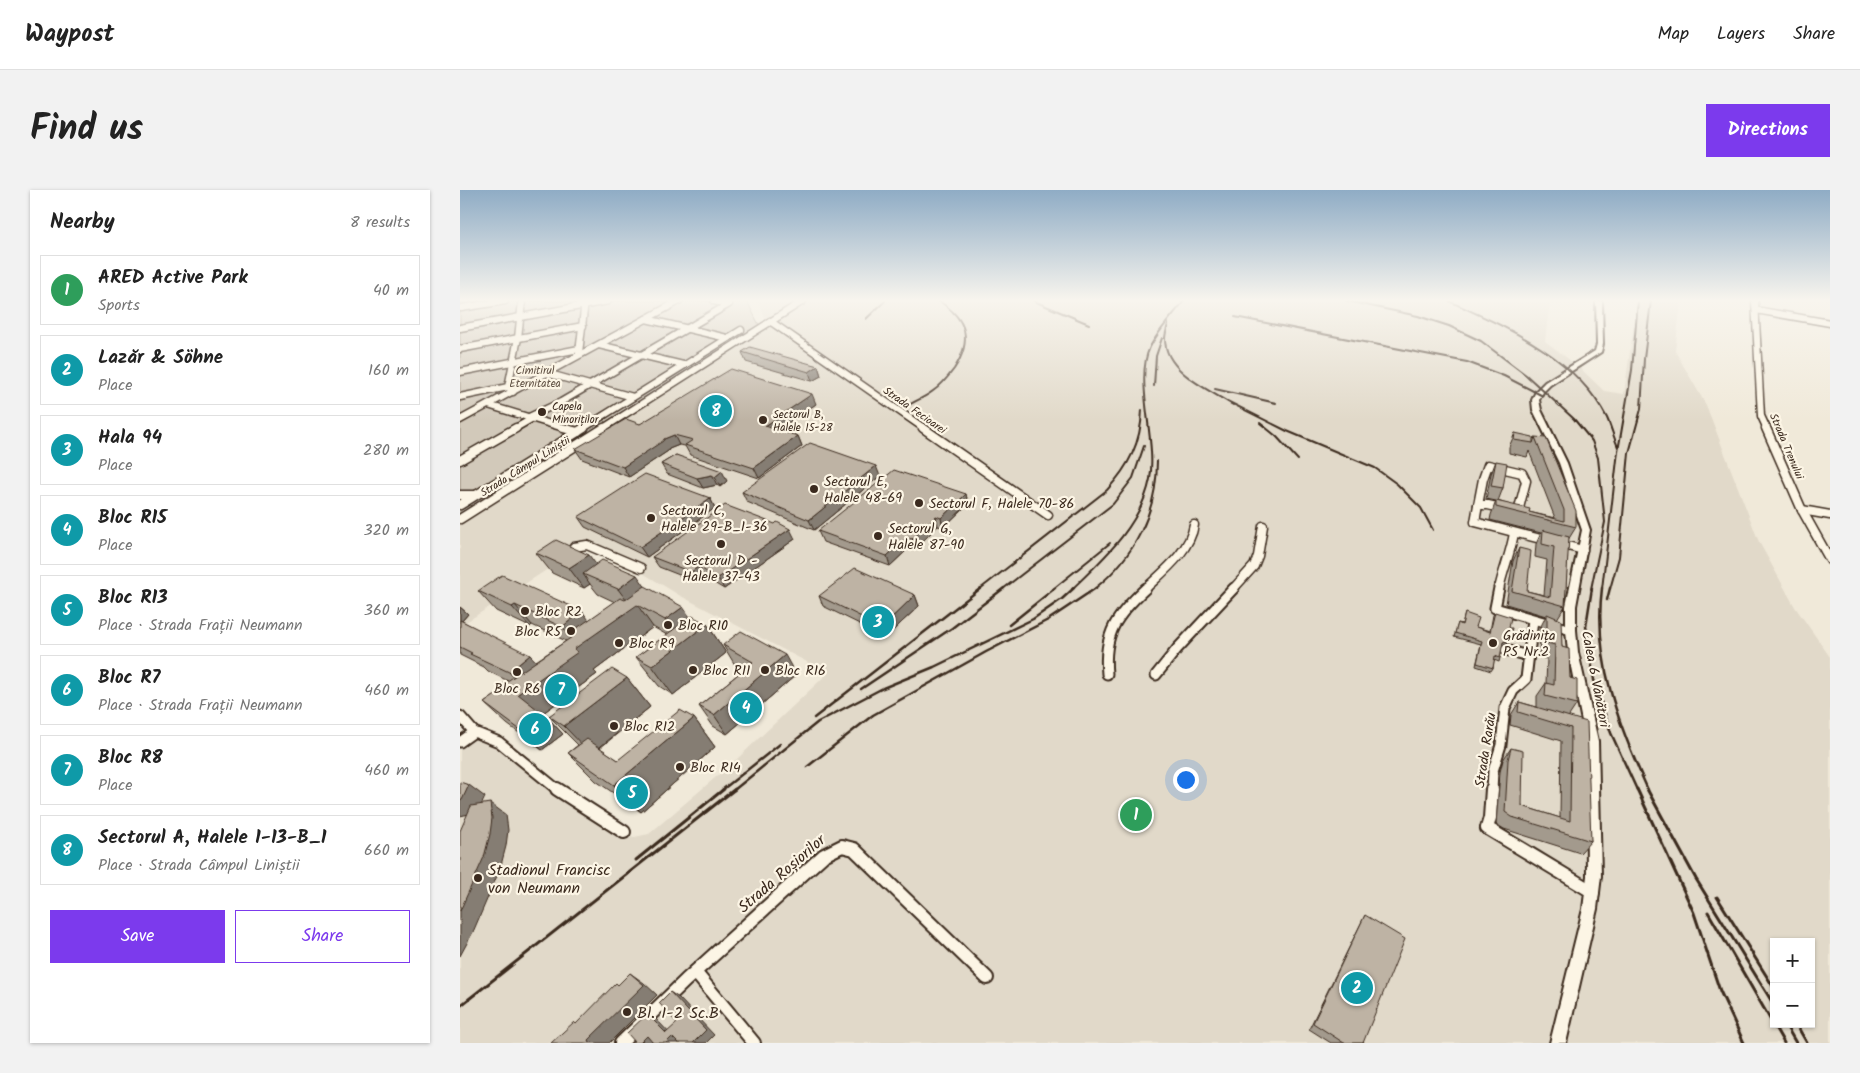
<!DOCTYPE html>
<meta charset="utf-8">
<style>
body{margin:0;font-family:Kalam,sans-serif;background:#f2f2f2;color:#222}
.controls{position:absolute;right:15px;bottom:15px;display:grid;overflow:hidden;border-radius:0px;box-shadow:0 1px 4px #0004}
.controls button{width:45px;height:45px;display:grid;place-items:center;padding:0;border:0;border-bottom:1px solid #e0e0e0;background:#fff;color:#222;font:25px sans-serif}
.you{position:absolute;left:725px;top:589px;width:18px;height:18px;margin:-12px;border:4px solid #fff;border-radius:50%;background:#1a73e8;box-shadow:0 0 0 8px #1a73e833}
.badge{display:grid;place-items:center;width:32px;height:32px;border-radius:50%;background:#7c3aed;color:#fff;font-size:16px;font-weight:700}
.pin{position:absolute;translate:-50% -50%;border:2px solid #fff;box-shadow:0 1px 5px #0006}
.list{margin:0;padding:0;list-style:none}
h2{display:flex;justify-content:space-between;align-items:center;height:65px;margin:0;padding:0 20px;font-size:21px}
h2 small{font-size:16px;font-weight:400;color:#767676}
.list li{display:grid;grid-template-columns:32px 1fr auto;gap:15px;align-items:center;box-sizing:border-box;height:70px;margin:0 10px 10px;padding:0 10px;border:1px solid #e0e0e0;border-radius:0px}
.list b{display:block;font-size:19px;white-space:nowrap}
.list p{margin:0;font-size:16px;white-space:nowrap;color:#767676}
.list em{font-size:16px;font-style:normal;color:#767676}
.actions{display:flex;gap:10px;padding:15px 20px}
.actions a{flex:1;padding:11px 0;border:1px solid #7c3aed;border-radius:0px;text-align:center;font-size:18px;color:#7c3aed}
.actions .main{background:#7c3aed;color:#fff}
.map{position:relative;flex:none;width:1370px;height:853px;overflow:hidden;border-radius:0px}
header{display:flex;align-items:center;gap:30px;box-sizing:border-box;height:70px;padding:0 25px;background:#fff;border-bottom:1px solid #e0e0e0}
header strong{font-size:24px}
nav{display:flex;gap:28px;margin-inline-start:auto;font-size:18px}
.intro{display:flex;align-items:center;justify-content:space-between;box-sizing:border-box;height:120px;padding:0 30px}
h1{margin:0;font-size:35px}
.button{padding:12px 22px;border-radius:0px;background:#7c3aed;color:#fff;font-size:18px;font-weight:700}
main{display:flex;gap:30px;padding:0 30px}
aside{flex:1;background:#fff;border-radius:0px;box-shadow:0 1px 4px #0004}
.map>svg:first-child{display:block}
.built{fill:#e1d9c9;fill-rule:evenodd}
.green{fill:#d2c9ba;stroke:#867a6c}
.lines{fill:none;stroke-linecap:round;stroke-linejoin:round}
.minor-far3-casing{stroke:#3b2a1e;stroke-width:9}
.minor-far2-casing{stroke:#3b2a1e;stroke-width:11}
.minor-far1-casing{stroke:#3b2a1e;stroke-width:13}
.minor-casing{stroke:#3b2a1e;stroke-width:16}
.major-casing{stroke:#3b2a1e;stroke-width:4}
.minor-far3{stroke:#fcf5e5;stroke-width:6}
.minor-far2{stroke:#fcf5e5;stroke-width:8}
.minor-far1{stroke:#fcf5e5;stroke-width:9}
.minor{stroke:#fcf5e5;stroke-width:12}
.major{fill:#fcf5e5;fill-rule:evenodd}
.rail-far2{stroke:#3b2a1e;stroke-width:2}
.rail-far1{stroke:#3b2a1e;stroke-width:2.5}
.rail{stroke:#3b2a1e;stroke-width:3}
.wall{fill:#a39a8d;stroke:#3b2a1e}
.shaded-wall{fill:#857d73;stroke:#3b2a1e}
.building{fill:#beb3a4;stroke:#3b2a1e}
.poi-dot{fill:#3b2a1e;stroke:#fcf5e5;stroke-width:2}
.labels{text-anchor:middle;stroke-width:4.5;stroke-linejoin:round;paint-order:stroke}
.far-park-label{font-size:11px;fill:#615245;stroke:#fcf5e5}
.far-poi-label{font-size:11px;fill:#3b2a1e;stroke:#fcf5e5;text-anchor:start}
.far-street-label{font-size:11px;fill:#3b2a1e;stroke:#fcf5e5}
.poi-label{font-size:14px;fill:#3b2a1e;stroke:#fcf5e5;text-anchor:start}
.street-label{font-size:14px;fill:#3b2a1e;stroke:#fcf5e5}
.near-poi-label{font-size:16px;fill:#3b2a1e;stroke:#fcf5e5;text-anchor:start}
.near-street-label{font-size:16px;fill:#3b2a1e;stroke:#fcf5e5}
</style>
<header>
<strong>Waypost</strong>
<nav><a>Map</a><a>Layers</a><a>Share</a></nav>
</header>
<div class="intro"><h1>Find us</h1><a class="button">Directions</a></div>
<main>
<aside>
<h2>Nearby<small>8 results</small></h2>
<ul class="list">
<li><span class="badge" style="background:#2e9e5b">1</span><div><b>ARED Active Park</b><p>Sports</p></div><em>40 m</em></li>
<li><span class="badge" style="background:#0f9aa8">2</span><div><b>Lazăr &amp; Söhne</b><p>Place</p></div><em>160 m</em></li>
<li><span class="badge" style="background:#0f9aa8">3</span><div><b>Hala 94</b><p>Place</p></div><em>280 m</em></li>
<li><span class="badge" style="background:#0f9aa8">4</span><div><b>Bloc R15</b><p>Place</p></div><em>320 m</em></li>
<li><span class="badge" style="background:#0f9aa8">5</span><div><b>Bloc R13</b><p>Place · Strada Frații Neumann</p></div><em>360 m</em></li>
<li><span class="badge" style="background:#0f9aa8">6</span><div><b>Bloc R7</b><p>Place · Strada Frații Neumann</p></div><em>460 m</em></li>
<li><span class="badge" style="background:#0f9aa8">7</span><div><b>Bloc R8</b><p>Place</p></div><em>460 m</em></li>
<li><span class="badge" style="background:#0f9aa8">8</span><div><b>Sectorul A, Halele 1-13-B_1</b><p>Place · Strada Câmpul Liniștii</p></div><em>660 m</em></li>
</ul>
<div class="actions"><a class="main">Save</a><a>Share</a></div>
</aside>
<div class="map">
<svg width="1370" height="853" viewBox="0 0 1370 853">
<rect width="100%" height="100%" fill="#f0e9d9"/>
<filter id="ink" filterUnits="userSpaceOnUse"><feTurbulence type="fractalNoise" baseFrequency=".02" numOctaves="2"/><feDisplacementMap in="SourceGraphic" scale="10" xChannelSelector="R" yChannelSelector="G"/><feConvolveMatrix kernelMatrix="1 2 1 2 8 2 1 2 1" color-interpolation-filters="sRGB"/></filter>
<g filter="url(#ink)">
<g class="built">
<path d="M298,111H336L306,130Z"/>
<path d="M349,111H1090L1085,151L1120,178L1144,201L1164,204L1177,111H1221L1215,161L1246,215L1299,352L1335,417L1370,467V853H0V546L4,544L49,563L165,649L189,644L276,570L368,483L219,405L176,379L125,355L0,436V334ZM1314,752H1351V834H1314Z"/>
</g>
<path class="green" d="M0,111H287L299,135L0,324Z"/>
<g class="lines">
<defs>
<g id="minor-far3">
<path d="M1295,111L1301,226L1307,239"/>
<path d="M1,118L45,111"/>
<path d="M1296,120L1370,133"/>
<path d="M186,129L267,148"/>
<path d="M310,131L465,239"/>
<path d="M0,138L148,111"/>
<path d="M139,155L223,175"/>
<path d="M0,159L123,136"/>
<path d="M119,163L125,111"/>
<path d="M0,182L119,159"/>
<path d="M86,183L173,207"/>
<path d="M53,202L48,197L58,148L62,111"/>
<path d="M0,207L48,197"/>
<path d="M28,215L107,239"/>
<path d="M69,227L101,212L269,114L254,111"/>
<path d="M0,230L219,111"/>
<path d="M54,239L73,228"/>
<path d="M122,239L281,140"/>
<path d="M142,239L343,111"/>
</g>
<g id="minor-far2">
<path d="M103,238L118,242"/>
<path d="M463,238L588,325"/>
<path d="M1306,238L1342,320L1370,370"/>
<path d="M0,270L56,238"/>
<path d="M1028,275L1062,283L1066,291L1058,322L1028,315H1018L1023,289Z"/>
<path d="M0,305H15"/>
<path d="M0,315L124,238"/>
<path d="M1018,315L1015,332L1123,360"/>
<path d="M1342,320L1370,325"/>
<path d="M0,329L144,238"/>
<path d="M114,357L127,355L181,378"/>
<path d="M685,399C704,381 730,361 734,335"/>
<path d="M773,399L794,376L798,366L803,336"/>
<path d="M1039,399C1043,380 1051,362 1054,343"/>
</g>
<g id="minor-far1">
<path d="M1039,398L1035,418L1111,440"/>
<path d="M1046,460L1068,466"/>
<path d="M647,484C643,443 657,425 686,398"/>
<path d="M696,485L717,459L774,398"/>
<path d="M0,526L14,542L39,552L98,600"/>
<path d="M0,552L14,542"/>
<path d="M1032,600L1033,581L1041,555L1045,518L1053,501L1066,489L1073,430"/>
</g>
<g id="minor">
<path d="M97,599L164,642"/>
<path d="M1032,599L1030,628L1027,638L1133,702"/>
<path d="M235,782L294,853"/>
<path d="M161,853L226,790L364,665L382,656L394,659L527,788"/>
</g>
<path id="major" d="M1136,111H1142L1143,154L1141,162L1090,195L1083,202L1079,210L1081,220L1107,273L1130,340L1116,416V440L1118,462L1138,551L1141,686L1137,719L1106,853H1090L1123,719L1127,686L1126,551L1108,462L1106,440V416L1122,340L1099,273L1073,220L1072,210L1076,201L1085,192L1135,161L1137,154Z"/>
</defs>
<use href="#minor-far3" class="minor-far3-casing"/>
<use href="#minor-far2" class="minor-far2-casing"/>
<use href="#minor-far1" class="minor-far1-casing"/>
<use href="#minor" class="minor-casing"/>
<use href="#major" class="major-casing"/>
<use href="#minor-far3" class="minor-far3"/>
<use href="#minor-far2" class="minor-far2"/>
<use href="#minor-far1" class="minor-far1"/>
<use href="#minor" class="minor"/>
<use href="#major" class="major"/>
<g class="rail-far2">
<path d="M574,111L629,134"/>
<path d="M887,111L958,126L989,136L1021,151L1066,185L1114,229L1132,251L1138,268L1145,332L1131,399"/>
<path d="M989,111C1048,138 1116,167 1147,228C1151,237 1154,248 1158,257"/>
<path d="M775,127L1007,172L1044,186L1081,205"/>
<path d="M406,129L425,111"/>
<path d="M708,134C707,139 705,144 705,149C705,182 750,200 773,215"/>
<path d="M694,196L696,166L702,148"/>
<path d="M755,199L816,213"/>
<path d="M767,211L827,241L915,278L937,294L961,318L973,340"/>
<path d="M443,218C453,212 464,208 473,201C482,195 488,187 494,179C513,150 507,129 479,111"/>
<path d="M800,233L816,246L838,270"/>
<path d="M520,399L647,300C669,276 681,253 682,220"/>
<path d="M543,399L653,314L673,288L684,256"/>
<path d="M593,399L650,353"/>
<path d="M612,399C644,368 681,335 690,289C697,251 674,189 690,157C698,141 713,125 724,111"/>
<path d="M634,399C675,367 697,322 697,271"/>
<path d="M1142,399L1158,261L1172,180L1178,111"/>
<path d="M1150,399L1159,367L1169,263L1181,219L1184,169L1191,111"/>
</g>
<g class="rail-far1">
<path d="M1132,398L1126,436L1134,490L1151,543L1177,600"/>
<path d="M1142,398C1133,469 1159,536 1188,600"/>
<path d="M1147,410L1150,398"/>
<path d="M549,435L595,398"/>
<path d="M401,499L492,438L544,398"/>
<path d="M354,528L521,398"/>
<path d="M347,577L413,525L526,462L588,430L636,398"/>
<path d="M262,600L320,554"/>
<path d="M274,600L358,532L423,498L474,477L573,429L602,409L614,398"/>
</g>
<g class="rail">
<path d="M1177,599L1234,723L1260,801L1284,853"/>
<path d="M1187,599L1236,689L1314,815"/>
<path d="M176,670L264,599"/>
<path d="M1257,707L1314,798"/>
<path d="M1248,722L1324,853"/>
<path d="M0,816L275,599"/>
<path d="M1325,834L1336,853"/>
<path d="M1336,834L1347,853"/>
</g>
</g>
<g class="wall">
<path d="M282,162L358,176L361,186L352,191L286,172Z"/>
<path d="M356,214L318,240L338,246L342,256L299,288L230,265L225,256L219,255L209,259L208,261L169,287L122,269L115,259L180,234Z"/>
<path d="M1055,243L1073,253L1075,247L1116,337L1108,350L1105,416L1097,429L1102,457L1117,514L1109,526L1131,651L1120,663L1044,639L1036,634L1040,582L1043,570L1051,558L1062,616L1100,628L1101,551L1050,535L1051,525L1059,512L1077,517V506L1086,493L1087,469L1079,467L1080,438L1086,426L1046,414L1053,371L1059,358L1067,401L1084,405L1087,370L1075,367L1076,354L1081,343L1030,330L1031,325L1036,311L1026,309L1031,284L1036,271L1043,298L1038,311L1069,322L1095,328L1069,261L1067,267L1049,263V257Z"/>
<path d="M216,265L267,291L260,297L257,295L243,298L207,284L201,274Z"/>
<path d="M420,286L354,340L287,312L282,302Z"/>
<path d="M506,304L508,314L483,338L478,336L455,359L449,358L430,376L363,352L358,341Z"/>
<path d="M250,308L255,318L187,367L125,337L118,327Z"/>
<path d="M335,349L264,399L244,387L237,392L199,377L192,367Z"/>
<path d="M76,363L136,374L185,397L230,427L247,434L266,463L213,505L199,496L176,467L207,445L193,437L134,481L137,484L83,523L103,544L82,560L47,534L24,513L46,498L43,494L48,491L28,481L24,477L0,465V417L8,424L2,431L76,471L106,451L72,435L70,437L36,421L18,401L129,430L155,412L138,404L130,394L124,398L92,383Z"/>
<path d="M455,405L459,416L426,447L363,416L359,406Z"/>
<path d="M1035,422L1049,438L1048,454L1042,455L1040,468L1039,472L1034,470L1033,478L1031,481L1016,476L1021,454L994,447L998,433L1002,434L1005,423L1016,437L1030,441L1033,425Z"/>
<path d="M263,455L336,485L267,544L253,536L239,516L283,480L275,475Z"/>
<path d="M167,488L190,517L140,558L158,570L234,528L255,557L181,622L136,591L108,563L118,555L89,526Z"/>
<path d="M905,725L903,853H871L849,839Z"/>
</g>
<g class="shaded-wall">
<path d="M358,176L361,186L352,191L349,182Z"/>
<path d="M352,204L356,214L309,246L305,236Z"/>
<path d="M214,245L219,255L209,259L208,261L169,287L163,277L204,249Z"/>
<path d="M338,246L342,256L299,288L294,278Z"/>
<path d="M416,276L420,286L354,340L349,330Z"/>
<path d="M262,281L267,291L260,297L255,287Z"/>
<path d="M252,285L257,295L243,298L237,288Z"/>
<path d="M506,304L508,314L483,338L481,328Z"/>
<path d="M250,308L255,318L187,367L180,357Z"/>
<path d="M476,326L478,336L455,359L452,349Z"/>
<path d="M330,339L335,349L264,399L258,388Z"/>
<path d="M446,348L449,358L430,376L427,366Z"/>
<path d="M129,365L144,385L123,384L130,394L124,398L109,378Z"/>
<path d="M238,377L244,387L237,392L231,382Z"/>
<path d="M177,385L191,405L178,416L193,437L134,481L137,484L83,523L103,544L82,560L59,539L58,504L65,499L49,482L70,465L86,482L114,459L112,447L102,437L122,421L138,442L172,418L158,399Z"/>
<path d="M455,405L459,416L426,447L422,437Z"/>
<path d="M55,415L72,435L70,437L52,417Z"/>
<path d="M0,417L8,424L0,433Z"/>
<path d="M223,417L238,439L220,452L205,430Z"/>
<path d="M247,434L266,463L213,505L192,476Z"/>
<path d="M1049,450L1048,454L1041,456L1043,452Z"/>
<path d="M325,465L336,485L267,544L254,525Z"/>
<path d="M167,488L190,517L131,564L104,536Z"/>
<path d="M234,528L255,557L181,622L154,595Z"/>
<path d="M9,595L25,607L18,622L0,626V611Z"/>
<path d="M30,613L46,625L48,640L46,656L40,679L13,742L0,766V721Z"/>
<path d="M170,783L184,793L197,805L149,853H129L128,850Z"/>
<path d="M210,802L219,808L254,845L246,853H233Z"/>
<path d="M187,824L196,829L215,849L206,843Z"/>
<path d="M187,846L194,853H180Z"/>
<path d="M212,847L221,853H206Z"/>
</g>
<g class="building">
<path d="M290,157L358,176L349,182L282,162Z"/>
<path d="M271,179L352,204L305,236L338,246L294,278L225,255L233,250L214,245L204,249L203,251L163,277L115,259L166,229L180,234Z"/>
<path d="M1055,243L1073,247V253L1054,250Z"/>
<path d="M1075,247L1086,248L1116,321V337L1036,317V311L1070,319L1069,322L1104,331V320Z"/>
<path d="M350,253L416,276L349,330L282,302Z"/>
<path d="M216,265L262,281L255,287L252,285L237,288L201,274Z"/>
<path d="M1036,271L1047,273L1043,298L1031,296Z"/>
<path d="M434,280L506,304L481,328L476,326L452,349L446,348L427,366L358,341Z"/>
<path d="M185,284L250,308L180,357L118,327Z"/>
<path d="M265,315L315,334L317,332L330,339L258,388L238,377L231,382L192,367Z"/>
<path d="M1083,340L1109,347L1105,416L1052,401L1059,358L1071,361L1067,401L1090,407L1094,357L1082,354Z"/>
<path d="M96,350L129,365L109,378L76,363Z"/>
<path d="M142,370L177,385L158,399L123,384Z"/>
<path d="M395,378L455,405L422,437L359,406Z"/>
<path d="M42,385L122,421L102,437L55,415L52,417L18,401Z"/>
<path d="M185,396L223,417L205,430L177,415L114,459L118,462L58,504L82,523L59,539L24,513L47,497L43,494L112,447L107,445L160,408L165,410Z"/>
<path d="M1035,422L1051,427L1049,438H1052L1049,450L1043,452L1040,468L1035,466L1033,478L1017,473L1022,451L995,443L998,433L1002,435L1005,423L1019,428L1016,437L1030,442Z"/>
<path d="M1087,424L1101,430L1102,457L1109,459L1110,488L1117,490V514L1085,506L1086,493L1094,495L1095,455L1087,453Z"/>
<path d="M232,426L247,434L192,476L176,467Z"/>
<path d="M0,430L70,465L49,482L10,464L12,463L0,457Z"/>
<path d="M281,441L325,465L254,525L239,516L293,472L263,455Z"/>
<path d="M152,479L167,488L104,536L89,526Z"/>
<path d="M1059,512L1127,532L1131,651L1052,627L1045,622L1048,570L1051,558L1063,561L1062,616L1110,631L1111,538L1058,522Z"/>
<path d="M220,520L234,528L154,595L108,563L127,549L158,570Z"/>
<path d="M0,592L9,595L2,610L0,611Z"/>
<path d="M30,613L32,628L30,644L24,667L0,721V641L11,616Z"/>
<path d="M905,725L945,749L903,853H884L853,833Z"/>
<path d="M170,783L184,795L128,850L129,852V853H91L114,832L116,834L156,793L158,795Z"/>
<path d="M210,802L246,840L233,853H218L212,847L206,853H193L187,846L180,853H176L167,843L187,824L206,843L217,833L199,813Z"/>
</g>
</g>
<linearGradient id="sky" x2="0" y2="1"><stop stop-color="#8facc5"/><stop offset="0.48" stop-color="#f8f5ee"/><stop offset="1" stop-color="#f8f5ee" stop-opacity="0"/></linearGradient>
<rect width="1370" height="230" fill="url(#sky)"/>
<g class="poi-dot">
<circle cx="82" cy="222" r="5"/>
<circle cx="303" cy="230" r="5"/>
<circle cx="354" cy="299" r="5"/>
<circle cx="459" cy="313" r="5"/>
<circle cx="191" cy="328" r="5"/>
<circle cx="418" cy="346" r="5"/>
<circle cx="261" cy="354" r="5"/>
<circle cx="65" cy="421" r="5"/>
<circle cx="208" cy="435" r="5"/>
<circle cx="111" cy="441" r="5"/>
<circle cx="159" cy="453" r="5"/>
<circle cx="1033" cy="453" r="5"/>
<circle cx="233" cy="480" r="5"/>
<circle cx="305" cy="480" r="5"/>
<circle cx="57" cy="482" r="5"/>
<circle cx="154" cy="536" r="5"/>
<circle cx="220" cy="577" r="5"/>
<circle cx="18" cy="688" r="5"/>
<circle cx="167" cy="822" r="5"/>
</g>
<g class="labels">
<g class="far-park-label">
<text x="75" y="184">Cimitirul<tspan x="75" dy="13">Eternitatea</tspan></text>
</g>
<g class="far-poi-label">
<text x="92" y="220">Capela<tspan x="92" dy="13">Minoriților</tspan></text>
<text x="313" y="228">Sectorul B,<tspan x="313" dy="13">Halele 15-28</tspan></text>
</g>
<g class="far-street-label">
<text transform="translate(455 220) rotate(35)" y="4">Strada Fecioarei</text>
<text transform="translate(1327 256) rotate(67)" y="4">Strada Trenului</text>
<text transform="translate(65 276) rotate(-32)" y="4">Strada Câmpul Liniștii</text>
</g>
<g class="poi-label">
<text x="364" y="296">Sectorul E,<tspan x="364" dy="16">Halele 48-69</tspan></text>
<text x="469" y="318">Sectorul F, Halele 70-86</text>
<text x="201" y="325">Sectorul C,<tspan x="201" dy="16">Halele 29-B_1-36</tspan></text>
<text x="428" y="343">Sectorul G,<tspan x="428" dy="16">Halele 87-90</tspan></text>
<text x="261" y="375" text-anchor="middle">Sectorul D -<tspan x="261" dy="16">Halele 37-43</tspan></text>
<text x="75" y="426">Bloc R2</text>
<text x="218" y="440">Bloc R10</text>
<text x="101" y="446" text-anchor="end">Bloc R5</text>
<text x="1043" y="450">Grădinița<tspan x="1043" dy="16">PS Nr.2</tspan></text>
<text x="169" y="458">Bloc R9</text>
<text x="243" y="485">Bloc R11</text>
<text x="315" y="485">Bloc R16</text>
<text x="57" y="503" text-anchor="middle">Bloc R6</text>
<text x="164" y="541">Bloc R12</text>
<text x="230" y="582">Bloc R14</text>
</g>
<g class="street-label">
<text transform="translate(1136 489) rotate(79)" y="5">Calea 6 Vânători</text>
<text transform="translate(1025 560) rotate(-81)" y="5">Strada Rarău</text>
</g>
<g class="near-poi-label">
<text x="28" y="685">Stadionul Francisc<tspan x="28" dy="18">von Neumann</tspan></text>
<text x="177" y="828">Bl. 1-2 Sc.B</text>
</g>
<g class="near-street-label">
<text transform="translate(321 683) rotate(-41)" y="6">Strada Roșiorilor</text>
</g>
</g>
</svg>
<div class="controls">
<button>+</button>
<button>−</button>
</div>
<div class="you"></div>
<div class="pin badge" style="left:676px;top:625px;background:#2e9e5b">1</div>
<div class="pin badge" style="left:897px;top:798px;background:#0f9aa8">2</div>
<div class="pin badge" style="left:418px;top:432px;background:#0f9aa8">3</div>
<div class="pin badge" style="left:286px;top:518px;background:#0f9aa8">4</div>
<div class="pin badge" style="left:172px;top:603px;background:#0f9aa8">5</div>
<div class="pin badge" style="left:75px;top:539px;background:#0f9aa8">6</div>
<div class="pin badge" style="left:101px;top:500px;background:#0f9aa8">7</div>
<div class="pin badge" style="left:256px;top:221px;background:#0f9aa8">8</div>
</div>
</main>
